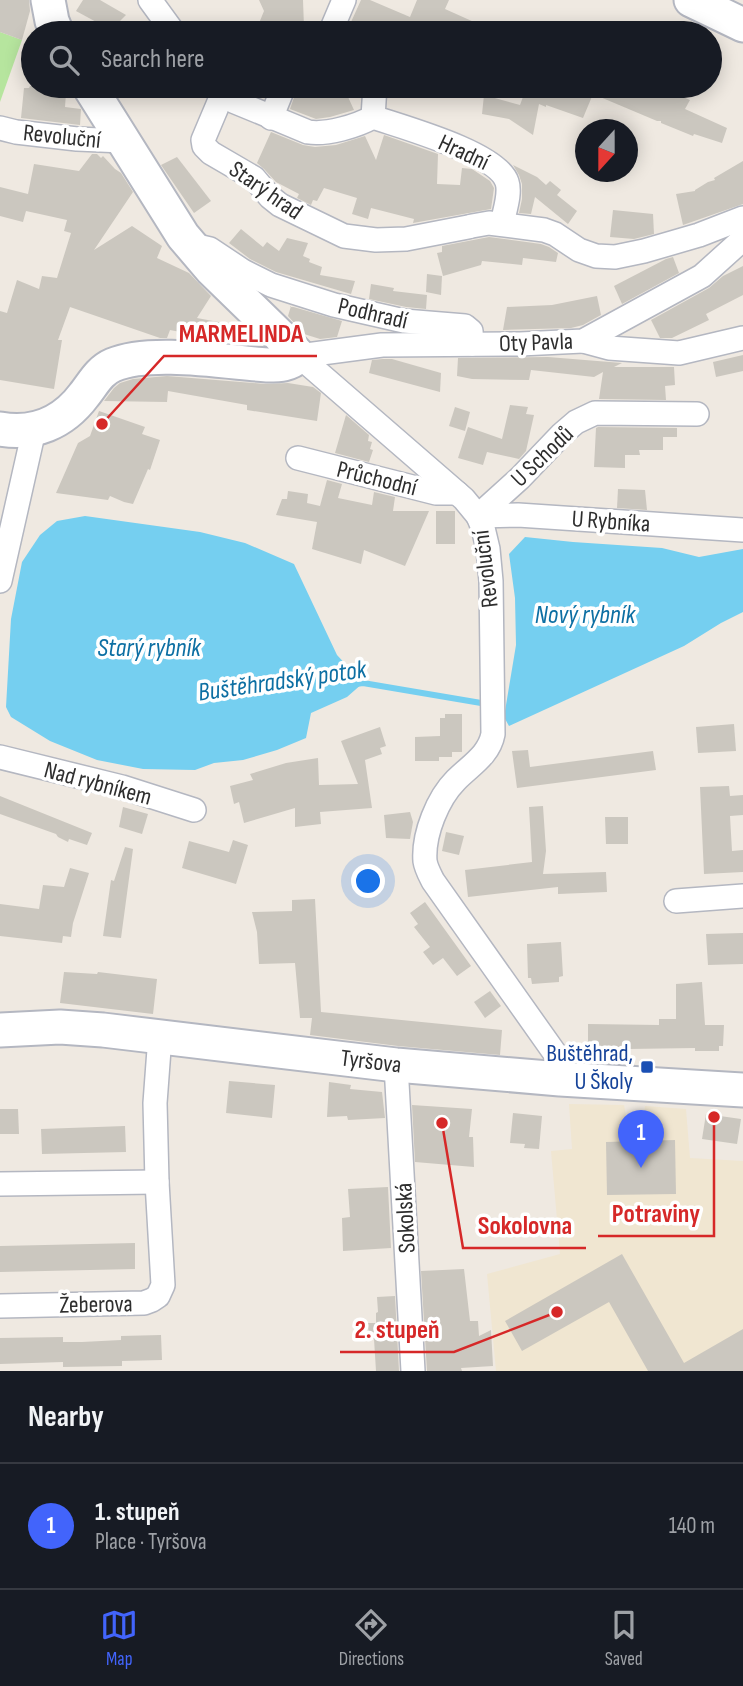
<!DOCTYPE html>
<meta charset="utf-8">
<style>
body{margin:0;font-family:"Sofia Sans Condensed",sans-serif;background:#242831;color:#f1f3f6}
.compass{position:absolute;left:575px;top:119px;width:63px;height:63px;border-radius:50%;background:#171b24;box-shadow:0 4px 18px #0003;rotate:201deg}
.you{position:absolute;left:369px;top:882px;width:24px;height:24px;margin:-18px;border:5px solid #fff;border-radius:50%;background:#1a73e8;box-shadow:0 0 0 10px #1a73e833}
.badge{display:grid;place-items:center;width:46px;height:46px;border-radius:50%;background:#4264fb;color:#fff;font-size:23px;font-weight:700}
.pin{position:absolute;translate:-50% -58px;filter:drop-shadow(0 2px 4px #0008)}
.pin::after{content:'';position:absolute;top:37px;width:24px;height:21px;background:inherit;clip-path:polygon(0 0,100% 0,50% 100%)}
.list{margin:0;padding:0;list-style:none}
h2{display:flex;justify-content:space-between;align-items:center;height:91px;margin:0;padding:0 28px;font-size:30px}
h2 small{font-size:23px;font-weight:400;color:#9ea1a6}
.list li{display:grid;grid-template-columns:46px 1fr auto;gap:21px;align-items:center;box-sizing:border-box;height:126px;padding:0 28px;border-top:2px solid #363941}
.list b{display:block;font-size:26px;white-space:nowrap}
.list p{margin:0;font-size:23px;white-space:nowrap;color:#9ea1a6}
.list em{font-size:23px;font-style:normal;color:#9ea1a6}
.icon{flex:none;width:38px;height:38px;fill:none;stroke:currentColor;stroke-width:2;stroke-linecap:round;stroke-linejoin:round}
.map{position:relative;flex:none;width:743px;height:1371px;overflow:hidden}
.search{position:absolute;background:#171b24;box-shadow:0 4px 18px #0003;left:21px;right:21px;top:21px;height:77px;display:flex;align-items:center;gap:18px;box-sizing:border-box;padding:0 24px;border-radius:38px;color:#9ea1a6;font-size:26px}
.sheet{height:217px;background:#171b24}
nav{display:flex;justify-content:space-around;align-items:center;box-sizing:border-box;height:98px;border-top:2px solid #363941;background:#171b24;font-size:19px;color:#9ea1a6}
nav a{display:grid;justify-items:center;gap:4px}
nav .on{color:#4264fb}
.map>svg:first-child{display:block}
.education{fill:#f0e6d1}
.green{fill:#b6e59e}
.water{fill:#75cff0}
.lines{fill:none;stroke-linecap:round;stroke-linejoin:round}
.stream{stroke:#75cff0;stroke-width:6}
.building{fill:#cbc7bf}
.street-casing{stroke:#b4b7c1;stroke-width:26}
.secondary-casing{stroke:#b4b7c1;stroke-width:37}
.street{stroke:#fff;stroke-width:23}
.secondary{stroke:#fff;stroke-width:33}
.transit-dot{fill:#1a4fb4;stroke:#fff;stroke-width:2.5}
.labels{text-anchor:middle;stroke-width:7;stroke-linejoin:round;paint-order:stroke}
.street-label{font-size:24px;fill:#2e2e2e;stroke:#fff}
.transit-label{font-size:24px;fill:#164399;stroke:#fff;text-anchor:end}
.water-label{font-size:26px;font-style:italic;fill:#0d6fa3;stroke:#fff}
.leader{fill:none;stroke:#d62828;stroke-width:2.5}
.callout-dot{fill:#d62828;stroke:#fff;stroke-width:2.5}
.callout-label{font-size:26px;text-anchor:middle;font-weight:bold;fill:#d62828;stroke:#fff;stroke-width:7;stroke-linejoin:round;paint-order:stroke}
</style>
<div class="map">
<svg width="743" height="1371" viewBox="0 0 743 1371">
<rect width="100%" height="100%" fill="#efe9e1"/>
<path class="education" d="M569,1104L624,1105L631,1141L640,1140L645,1106L686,1109L690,1158L743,1161V1371H496L487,1274L560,1254L551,1151L572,1149Z"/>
<path class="green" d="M0,32L22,40L0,102Z"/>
<g class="water">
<path d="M85,516L200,532L245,543L294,564L337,655L363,683L347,697L311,713L306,738L277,750L243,760L214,763L195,770L143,769L97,760L50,741L11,717L6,707L11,619L22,562L40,535L57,521Z"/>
<path d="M525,537L573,542L662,548L699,557L743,549V612L721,623L684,646L509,726L504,717L516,645L515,598L509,554Z"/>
</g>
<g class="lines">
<path class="stream" d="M356,684L363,683L487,704"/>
</g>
<g class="building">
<path d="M0,0H29L30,11L22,40L0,32Z"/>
<path d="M83,0H100L126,15L111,30L76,11Z"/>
<path d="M259,0H303L304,27H297V33H255L264,11Z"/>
<path d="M361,0H370L410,17L417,0H449L445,9L474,22L468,33H459L436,23L435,28L447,33H346Z"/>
<path d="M30,86H49V90L66,93L65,107L81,109L80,125L21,118L24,88H29Z"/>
<path d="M298,86L311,91L313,86H343L354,110L330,117L316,119L290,109Z"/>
<path d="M527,86H538L573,98L576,87L573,86H629L654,96L658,86H675L672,92L690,100L685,109L727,128L722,143L694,134L693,136L661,123V121H657L593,94L583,118L546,105V107L539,104L533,135L509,119L482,114L484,95L520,105Z"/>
<path d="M271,132L303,145L315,147L336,145L365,136L376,160L384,135L421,148L438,154L437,184L460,185L462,168L472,169L490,181L494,188L491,209L413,223L414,219L371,208L368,219L352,214L357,198L324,188L317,201L313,200L311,205L297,198L299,194L276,182L264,169L257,163Z"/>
<path d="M92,154H97L101,158L103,156L115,169L121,173L133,192L94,250L132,226L162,246L157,258L189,273L211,296L197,318L229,324L226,341L170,330L167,338H160L70,307L58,340H62L54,389L0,380V311L7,313L17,280L39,289L42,276L57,278L71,233L64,231L67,220L26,211L23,222L0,216V187L28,194L34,164L79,171Z"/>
<path d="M177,157L211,201L194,213L161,165Z"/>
<path d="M743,161V204L683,225L676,194L695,191V190L708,182L715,180L714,178Z"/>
<path d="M513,165L537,177L546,185L550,181L561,190L557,195L577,211L568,224L535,197L531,214L519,213L522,199V184L519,175Z"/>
<path d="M613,210L653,214L654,234L634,239L610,237Z"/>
<path d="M241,229L263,247L267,242L279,251L287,238L308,243L303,256L310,259L309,262L322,267L320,275L355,281L351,294L276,272L250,259L229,243Z"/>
<path d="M489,237L541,244L549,247L558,253L556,262L523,258L522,265L482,261L481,265L443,276L437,253L442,252V246Z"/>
<path d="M673,257L679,273L622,304L614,286L666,259Z"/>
<path d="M743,266V295L706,314L709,320L672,338H660L651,320L709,288L723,276Z"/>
<path d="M427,274L442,276L441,295L426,292Z"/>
<path d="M371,284L394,288L393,291L427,295L426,309L406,307L369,299Z"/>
<path d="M597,296L601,315L583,325L571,328L503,330L507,307L552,305Z"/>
<path d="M290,306L342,321L337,337L320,339L304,334L288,316L291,306Z"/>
<path d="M743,355V371L716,377L713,362Z"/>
<path d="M548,357L622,363L614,367H674L675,385L665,386L666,400L599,399L603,372L594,377L531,370L529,380L472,379L457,376L458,358Z"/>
<path d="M383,359H392L441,373L440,392L369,373L372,360Z"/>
<path d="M167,376L265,384L288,383L313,387L321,393L317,421L247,410V405L168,391L167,402L104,401L114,388L120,383L133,379Z"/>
<path d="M510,405L528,407L526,414L534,415L526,451L519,459L487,452L483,465L458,458L468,427L502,439Z"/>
<path d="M455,407L470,412L465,431L449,426Z"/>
<path d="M99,411L145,427L142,434L160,440L150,470L148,469L133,504L124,502L110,496L108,500L56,493L78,443L90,436Z"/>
<path d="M346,415L369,435L368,441L372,442L370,449L373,450L369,462L335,453Z"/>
<path d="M598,427L677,428V437H663V450H639L640,455H625V468L594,467L596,428Z"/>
<path d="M327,480L342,484L338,498L372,505L374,492L395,497L393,511H429L405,566L364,550L361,564L312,549L317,522L276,515L282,499H287L288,491L308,494L307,503L320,506Z"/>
<path d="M618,489L645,490L647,510L617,508Z"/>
<rect x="436" y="511" width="19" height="33"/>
<path d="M445,714H462V752H452V757H439V761H415V737L440,736V718H445Z"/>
<path d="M734,724L736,751L698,753L696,727Z"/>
<path d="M380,727L386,746L380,748L382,754L365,760L372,808L320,812L321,824L295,827V808L244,823L239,802L234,804L230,786L253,780L250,774L286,763L318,758L319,785L358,784L341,741Z"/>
<path d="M528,750L530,767L653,751L656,770L517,788L512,751Z"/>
<path d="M729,786L730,796L743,795V815L730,816L732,851L743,850V872L704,874L700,787Z"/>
<path d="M0,796L92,833L87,845L69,839L68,842L58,837L56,834L0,814Z"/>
<path d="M543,806L546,851L543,874L606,872L607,892L558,894V887L468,897L465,870L532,862L529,807Z"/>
<path d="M123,807L148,814L142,834L119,827Z"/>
<path d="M410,812L413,822L410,839L386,838L384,815Z"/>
<path d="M605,817H628V844H606Z"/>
<path d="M446,832L464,836L459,855L442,851Z"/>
<path d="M233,840L248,845L236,884L182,868L189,841L229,852Z"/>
<path d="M125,847L133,849L121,938L103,936L111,880L114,881Z"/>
<path d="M70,868L89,873L73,923L71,937L63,936L62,943L0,936V904L39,909L43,885L64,887Z"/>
<path d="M315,899L321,1012L502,1030L500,1055L398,1046L310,1035L312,1018H300L295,963L259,964L257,932L252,912L292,911V900Z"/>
<path d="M425,902L471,966L457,976L443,958L433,965L423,952L430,947L414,927L418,924L410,913Z"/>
<path d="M743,933V964L708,965L706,934Z"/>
<path d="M561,942L563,976L559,977V982L532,984L531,978H528L527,944Z"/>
<path d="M64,972L97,974L98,972L157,979L153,1014L60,1003Z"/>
<path d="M702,982L705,1025H724L723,1046H719V1051H695V1048L628,1049V1051L588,1050V1024L659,1025V1019H676V984Z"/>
<path d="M490,991L501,1006L485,1018L474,1002Z"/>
<path d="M229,1081L275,1085L272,1118L226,1113Z"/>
<path d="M329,1082L351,1085L350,1089L382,1092L385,1118L348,1120L347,1116L327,1117Z"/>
<path d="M412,1105L472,1109L469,1137H473L474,1167L415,1162Z"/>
<path d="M0,1109H18L19,1134H0Z"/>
<path d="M513,1113L542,1116L539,1149L524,1148L525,1144L510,1143Z"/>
<path d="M706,1114L741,1119L737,1144L702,1139Z"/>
<path d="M125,1126L126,1152L42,1154L41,1129Z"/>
<path d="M675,1140L676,1194L607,1195L606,1142Z"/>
<path d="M388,1187L391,1248L343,1251L342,1218L350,1217L348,1189Z"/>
<path d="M135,1243V1269L0,1272V1246Z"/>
<path d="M622,1254L684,1363L743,1329V1371H648L609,1302L522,1351L505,1321Z"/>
<path d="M464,1269L470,1321H478L479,1336L491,1330L493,1366L461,1368L462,1371H427L421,1271Z"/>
<path d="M395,1296L399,1371H376L374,1339H369L368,1323H376V1313L378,1312L377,1297Z"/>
<path d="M161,1335L162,1360L122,1361V1366L63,1367V1362L0,1364V1338L63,1337V1342H82L121,1340V1336Z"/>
</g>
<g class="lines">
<defs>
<g id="street">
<path d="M150,0L174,33"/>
<path d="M330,33L344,0"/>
<path d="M213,86L222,95L233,101L308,132C327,135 357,126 373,117"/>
<path d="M375,86L373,117C402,127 498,153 507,182C511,194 504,212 502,224"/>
<path d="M222,95L203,140L204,146L211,153L254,178L270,197L280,205L344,236L376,240L406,239L468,227"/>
<path d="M271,118L284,86"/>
<path d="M0,128L16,132L77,139L123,141"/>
<path d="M472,226L489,223L544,230L555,234L579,250L596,256L615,257L644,251L699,235L743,218"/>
<path d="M197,246L210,249L243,271L271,285L334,305L404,321L465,326L471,331L472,344"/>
<path d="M583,341L609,348L679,353L743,338"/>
<path d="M299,356L464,499L478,516L483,528L488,549L491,581L493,734C489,755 471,765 456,780C438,798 423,834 425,861C426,868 430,875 433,881L554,1052L557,1059L560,1079"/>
<path d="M299,356L382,345L520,344L583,341L702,276L743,239"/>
<path d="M298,458L436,493H457"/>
<path d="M478,516L518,515L743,530"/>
<path d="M478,516L520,478L562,434L576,422L595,413L697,414"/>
<path d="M0,581L34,430"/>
<path d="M0,757L122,787L194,810"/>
<path d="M676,901L743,896"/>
<path d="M396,1065L413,1371"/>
<path d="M0,1184L157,1182"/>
<path d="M0,1306L144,1303L152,1300L158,1296L163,1285L157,1182L155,1103L160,1036"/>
</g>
<g id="secondary">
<path d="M48,0L52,21L57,33"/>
<path d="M691,0L743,25"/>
<path d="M0,429C34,435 63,423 84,395C93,384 99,371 113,365C150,349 226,362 267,365C280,365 289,365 299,356L279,335L212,270L183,236L89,86"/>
<path d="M0,1030L60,1027L103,1030L396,1065L560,1079L743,1090"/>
</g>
</defs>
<use href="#street" class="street-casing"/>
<use href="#secondary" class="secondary-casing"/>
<use href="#street" class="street"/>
<use href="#secondary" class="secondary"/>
</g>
<rect class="transit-dot" x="640" y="1060" width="14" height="14" rx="3.5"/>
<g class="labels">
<g class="street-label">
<text transform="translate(62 136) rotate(6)" y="8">Revoluční</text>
<text transform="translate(464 152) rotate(25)" y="8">Hradní</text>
<text transform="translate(266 190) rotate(35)" y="8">Starý hrad</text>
<text transform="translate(373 313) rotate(13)" y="8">Podhradí</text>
<text transform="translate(536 342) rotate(-2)" y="8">Oty Pavla</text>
<text transform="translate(542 456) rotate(-44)" y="8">U Schodů</text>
<text transform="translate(377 478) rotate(14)" y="8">Průchodní</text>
<text transform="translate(611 521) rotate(4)" y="8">U Rybníka</text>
<text transform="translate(485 569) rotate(-97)" y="8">Revoluční</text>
<text transform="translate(98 783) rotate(15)" y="8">Nad rybníkem</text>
<text transform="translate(371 1061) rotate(7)" y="8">Tyršova</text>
<text transform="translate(405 1218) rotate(-93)" y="8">Sokolská</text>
<text transform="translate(96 1304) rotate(-1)" y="8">Žeberova</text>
</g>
<g class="transit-label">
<text x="633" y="1061">Buštěhrad,<tspan x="633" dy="28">U Školy</tspan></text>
</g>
<g class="water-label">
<text x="585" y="623">Nový rybník</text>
<text x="149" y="656">Starý rybník</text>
<text transform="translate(282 680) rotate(-8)" y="9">Buštěhradský potok</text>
</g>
</g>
<path class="leader" d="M102 424L164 356H317M714 1117L714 1236H598M442 1123L463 1248H586M557 1312L454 1352H340"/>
<g class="callout-dot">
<circle cx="102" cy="424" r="7"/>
<circle cx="714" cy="1117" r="7"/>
<circle cx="442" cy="1123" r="7"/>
<circle cx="557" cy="1312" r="7"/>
</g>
<g class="callout-label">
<text x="241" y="342">MARMELINDA</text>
<text x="656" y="1222">Potraviny</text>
<text x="525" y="1234">Sokolovna</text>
<text x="397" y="1338">2. stupeň</text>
</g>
</svg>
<svg class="compass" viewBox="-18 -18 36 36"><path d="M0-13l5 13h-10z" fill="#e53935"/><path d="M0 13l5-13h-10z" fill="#9ea1a6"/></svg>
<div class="you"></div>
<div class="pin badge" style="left:641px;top:1168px">1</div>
<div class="search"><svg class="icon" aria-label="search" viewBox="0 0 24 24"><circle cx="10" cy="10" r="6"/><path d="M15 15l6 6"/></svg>Search here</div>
</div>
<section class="sheet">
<h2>Nearby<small></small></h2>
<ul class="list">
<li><span class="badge">1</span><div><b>1. stupeň</b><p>Place · Tyršova</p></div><em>140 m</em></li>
</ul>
</section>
<nav>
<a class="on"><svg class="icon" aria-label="map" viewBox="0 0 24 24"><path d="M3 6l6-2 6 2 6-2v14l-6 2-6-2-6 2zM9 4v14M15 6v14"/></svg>Map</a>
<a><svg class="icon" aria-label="directions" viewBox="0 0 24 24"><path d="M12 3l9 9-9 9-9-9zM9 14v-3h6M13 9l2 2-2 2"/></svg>Directions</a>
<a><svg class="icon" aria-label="saved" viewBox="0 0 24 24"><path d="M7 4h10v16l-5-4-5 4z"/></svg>Saved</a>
</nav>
